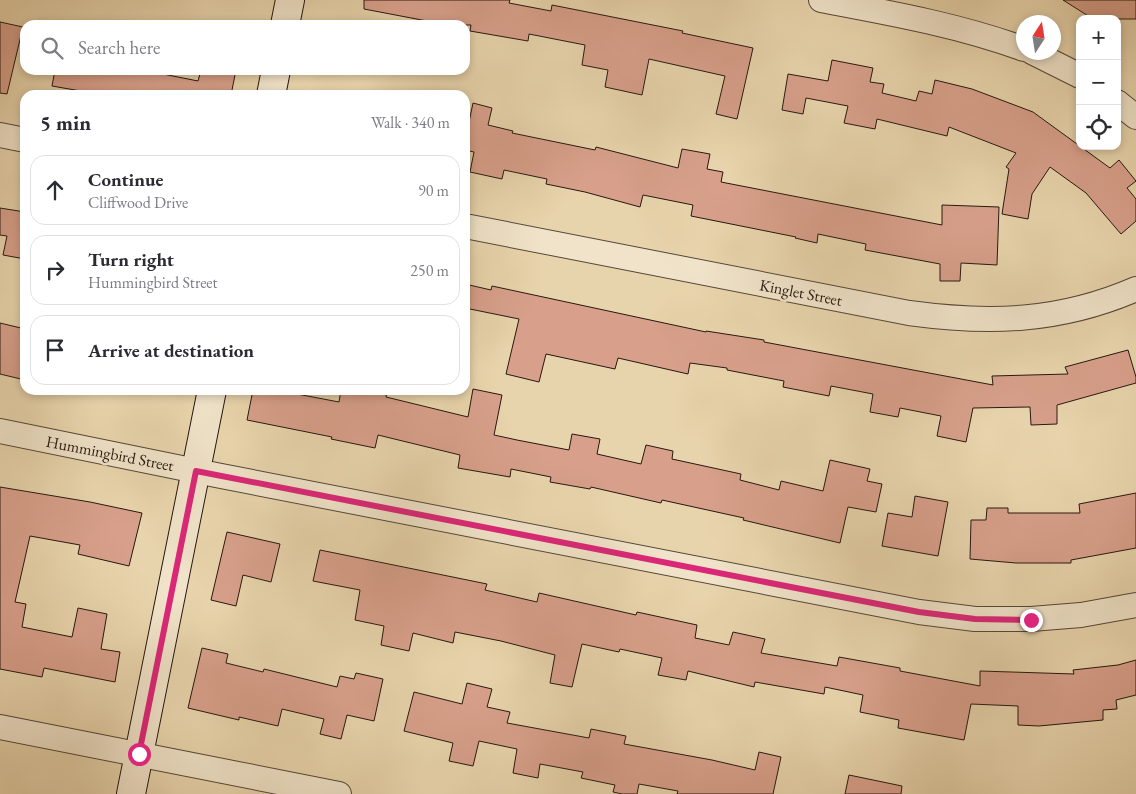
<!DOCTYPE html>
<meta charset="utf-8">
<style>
body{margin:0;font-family:"EB Garamond",serif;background:#f7f7f7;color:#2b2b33}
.controls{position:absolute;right:15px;top:15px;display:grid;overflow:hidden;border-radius:10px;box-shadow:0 2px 8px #0003}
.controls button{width:45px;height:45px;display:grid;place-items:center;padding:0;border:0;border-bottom:1px solid #e1e1e2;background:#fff;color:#2b2b33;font:25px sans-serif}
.compass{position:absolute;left:1016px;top:15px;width:45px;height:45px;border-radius:50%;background:#fff;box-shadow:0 2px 8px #0003;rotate:12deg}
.stop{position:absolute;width:15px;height:15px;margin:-11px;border:4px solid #db2777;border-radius:50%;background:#fff}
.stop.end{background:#db2777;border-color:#fff;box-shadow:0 1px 5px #0008}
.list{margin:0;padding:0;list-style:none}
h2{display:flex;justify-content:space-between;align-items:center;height:65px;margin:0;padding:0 20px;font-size:21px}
h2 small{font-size:16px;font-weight:400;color:#7c7c81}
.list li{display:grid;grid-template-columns:32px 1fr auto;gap:15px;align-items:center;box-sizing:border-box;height:70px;margin:0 10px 10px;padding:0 10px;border:1px solid #e1e1e2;border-radius:15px}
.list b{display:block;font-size:19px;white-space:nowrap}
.list p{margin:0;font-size:16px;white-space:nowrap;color:#7c7c81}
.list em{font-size:16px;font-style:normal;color:#7c7c81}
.icon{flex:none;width:28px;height:28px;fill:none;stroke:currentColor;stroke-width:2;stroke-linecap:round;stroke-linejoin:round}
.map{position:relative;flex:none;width:1136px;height:794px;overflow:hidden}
.search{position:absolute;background:#fff;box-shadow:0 2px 8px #0003;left:20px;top:20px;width:450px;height:55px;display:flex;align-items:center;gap:12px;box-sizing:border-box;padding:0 18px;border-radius:15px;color:#7c7c81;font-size:19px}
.panel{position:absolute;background:#fff;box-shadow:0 2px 8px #0003;left:20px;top:90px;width:450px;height:305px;border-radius:15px}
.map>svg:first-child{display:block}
.building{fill:#d8a08b;stroke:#261810}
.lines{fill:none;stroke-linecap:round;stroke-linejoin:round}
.street-casing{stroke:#564737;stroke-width:26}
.secondary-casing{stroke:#261810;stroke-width:30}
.street{stroke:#f0e3c9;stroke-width:24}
.secondary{stroke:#f0e3c9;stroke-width:28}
.route{stroke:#db2777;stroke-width:6}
.labels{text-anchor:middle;stroke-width:5;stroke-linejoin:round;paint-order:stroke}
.street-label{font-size:16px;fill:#261810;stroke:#f0e3c9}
</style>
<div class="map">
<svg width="1136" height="794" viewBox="0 0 1136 794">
<rect width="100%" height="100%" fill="#e8d4ac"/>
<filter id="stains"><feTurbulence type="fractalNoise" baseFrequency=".004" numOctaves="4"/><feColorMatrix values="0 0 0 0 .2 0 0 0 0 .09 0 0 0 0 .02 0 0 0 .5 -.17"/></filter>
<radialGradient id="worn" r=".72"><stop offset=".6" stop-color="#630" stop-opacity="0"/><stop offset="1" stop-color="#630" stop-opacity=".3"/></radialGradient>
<g class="building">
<path d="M364,0H510L509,3L551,11L552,5L683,31L682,33L753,48L737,119L716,114L725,76L649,59L642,95L605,87L608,70L582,65L585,45L529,34L528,41L470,31L471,25H426L427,21L364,9Z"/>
<path d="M1063,0H1136V19H1093Z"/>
<path d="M0,22L23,27L7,94L0,93Z"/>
<path d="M832,60L873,68L870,82L884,84L882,93L916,101L919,91L932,94L935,80L972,89L1033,112L1110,168L1119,160L1136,181L1127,188L1136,199V221L1121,234L1086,193L1050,167L1032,194L1028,219L1002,214L1009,169L1006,167L1016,153L949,127L947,136L877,119L875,129L844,123L848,106L806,98L803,114L782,110L788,74L828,81Z"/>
<path d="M55,70H159L158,73L198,81L201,70H236L231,95H91L92,93L52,86Z"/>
<path d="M473,103L492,108L488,125L513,131L512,133L595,150L596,147L678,168L682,149L710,154L707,169L723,172L721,182L942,225V205L999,207L997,265L961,263L960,281H940V264L865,250L866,244L818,234L817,243L795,238L796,237L691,216L693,205L643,195L640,207L585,192L546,184L547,179L504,170L502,179L470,172L474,152L465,150V121L469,122Z"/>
<path d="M0,208L25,212V259L3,255L7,236L0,235Z"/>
<path d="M465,284L491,290L492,286L706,332V331L764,340V342L993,385L992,376L1068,374L1065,367L1128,350L1136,377V383L1057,405V424L1031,425L1030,407L973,408L966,442L937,436L941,416L900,408L898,417L870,412L873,394L831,386L829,396L783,387L784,381L727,370V368L690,363L688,374L618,358L615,369L546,354L539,382L506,374L519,319L465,308Z"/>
<path d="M0,323L25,329V380L0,374Z"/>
<path d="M473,389L502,395L494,435L517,440L569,450L572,434L600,439L597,454L641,464L646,445L673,451L672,459L741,474L740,480L779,490L781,481L823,491L830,460L870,469L867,481L882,484L876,512L848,507L840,543L743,520L744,518L662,500L661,503L591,487L590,489L550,482L551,477L511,469L510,477L458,468L460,455L378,435L375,448L331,439L332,437L247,420L253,390H276L339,402L341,390H387L386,397L468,417Z"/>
<path d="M0,487L90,502L142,513L129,566L78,554L80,545L30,536L15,602L26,604L22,627L72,637L78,608L107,614L101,649L120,652L115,682L44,668L42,677L0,669Z"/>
<path d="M1136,493V548L1071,560V563H1016L970,559L971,520H986L987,508H1008V513H1080L1079,504Z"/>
<path d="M915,496L948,502L938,556L882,546L888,513L912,517Z"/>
<path d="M227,532L280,544L271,582L243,575L236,606L211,600Z"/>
<path d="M320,550L487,584L485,590L537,602L539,593L636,615L637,612L697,625L695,638L729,645L733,632L765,639L761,653L837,666L839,657L900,668V671L980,686V671L1074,674L1073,670L1118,665L1136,660V695L1116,700L1117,709L1103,710V720L1039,726L1018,725V706L971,704L964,740L898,728L899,720L860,712L863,695L825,687L824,694L755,682L754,687L688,671L686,680L658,675L662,658L620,649L619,652L582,644L572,687L550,683L555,655L501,641L455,632L453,643L413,633L409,651L381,645L384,626L355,620L360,590L313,581Z"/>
<path d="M202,648L228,654L226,663L263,672L264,669L337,687L340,676L354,679L356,673L383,679L374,721L347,715L341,739L320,734L324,719L282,709L278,726L239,717V720L188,708Z"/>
<path d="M467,683L492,689L487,707L510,712L507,723L589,738L591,729L626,736L624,744L712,760L755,770L759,752L781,757L773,794H677L678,791L639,784L637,794H622L613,792L615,785L581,778L583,772L540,764L538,778L513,773L517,749L479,741L473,766L449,761L453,743L404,731L414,692L462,704Z"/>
<path d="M849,775L902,786L901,794H845Z"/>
</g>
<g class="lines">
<defs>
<g id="street">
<path d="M821,0C890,13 958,25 1024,49"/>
<path d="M1032,52L1080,76"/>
<path d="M1117,102L1136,117"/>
<path d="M0,135L25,140"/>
<path d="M465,226L909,313C990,324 1060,322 1136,289"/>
<path d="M0,431L216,475L919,612L975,619H1031L1081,615L1136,605"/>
<path d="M0,727L339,794"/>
</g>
<g id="secondary">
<path d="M285,25L290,0"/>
<path d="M271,95L276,70"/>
<path d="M131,794L212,390"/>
</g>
</defs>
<use href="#street" class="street-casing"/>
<use href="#secondary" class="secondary-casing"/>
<use href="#street" class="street"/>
<use href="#secondary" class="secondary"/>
</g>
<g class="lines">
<path class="route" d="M139,754L196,471L919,612L975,619L1031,620"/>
</g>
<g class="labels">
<g class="street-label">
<text transform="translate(801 292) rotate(11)" y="6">Kinglet Street</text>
<text transform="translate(110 453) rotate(11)" y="6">Hummingbird Street</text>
</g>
</g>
<rect width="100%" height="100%" filter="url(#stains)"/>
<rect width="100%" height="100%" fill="url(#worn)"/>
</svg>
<div class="controls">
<button>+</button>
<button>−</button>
<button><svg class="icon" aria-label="locate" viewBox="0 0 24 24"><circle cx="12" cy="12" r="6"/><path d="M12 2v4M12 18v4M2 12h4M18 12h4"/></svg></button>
</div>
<svg class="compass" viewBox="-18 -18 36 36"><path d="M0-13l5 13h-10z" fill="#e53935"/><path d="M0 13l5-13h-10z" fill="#7c7c81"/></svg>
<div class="stop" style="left:139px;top:754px"></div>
<div class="stop end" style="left:1031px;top:620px"></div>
<div class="search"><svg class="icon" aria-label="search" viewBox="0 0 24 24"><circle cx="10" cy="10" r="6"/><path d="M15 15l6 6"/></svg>Search here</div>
<section class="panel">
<h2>5 min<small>Walk · 340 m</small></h2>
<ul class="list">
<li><svg class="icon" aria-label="ahead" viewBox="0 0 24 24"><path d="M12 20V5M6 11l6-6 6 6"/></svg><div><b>Continue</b><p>Cliffwood Drive</p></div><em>90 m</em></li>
<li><svg class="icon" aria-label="right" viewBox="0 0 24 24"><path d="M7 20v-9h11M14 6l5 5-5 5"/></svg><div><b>Turn right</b><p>Hummingbird Street</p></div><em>250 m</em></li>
<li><svg class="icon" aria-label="arrive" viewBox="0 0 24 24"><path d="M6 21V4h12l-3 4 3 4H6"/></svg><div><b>Arrive at destination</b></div></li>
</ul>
</section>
</div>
